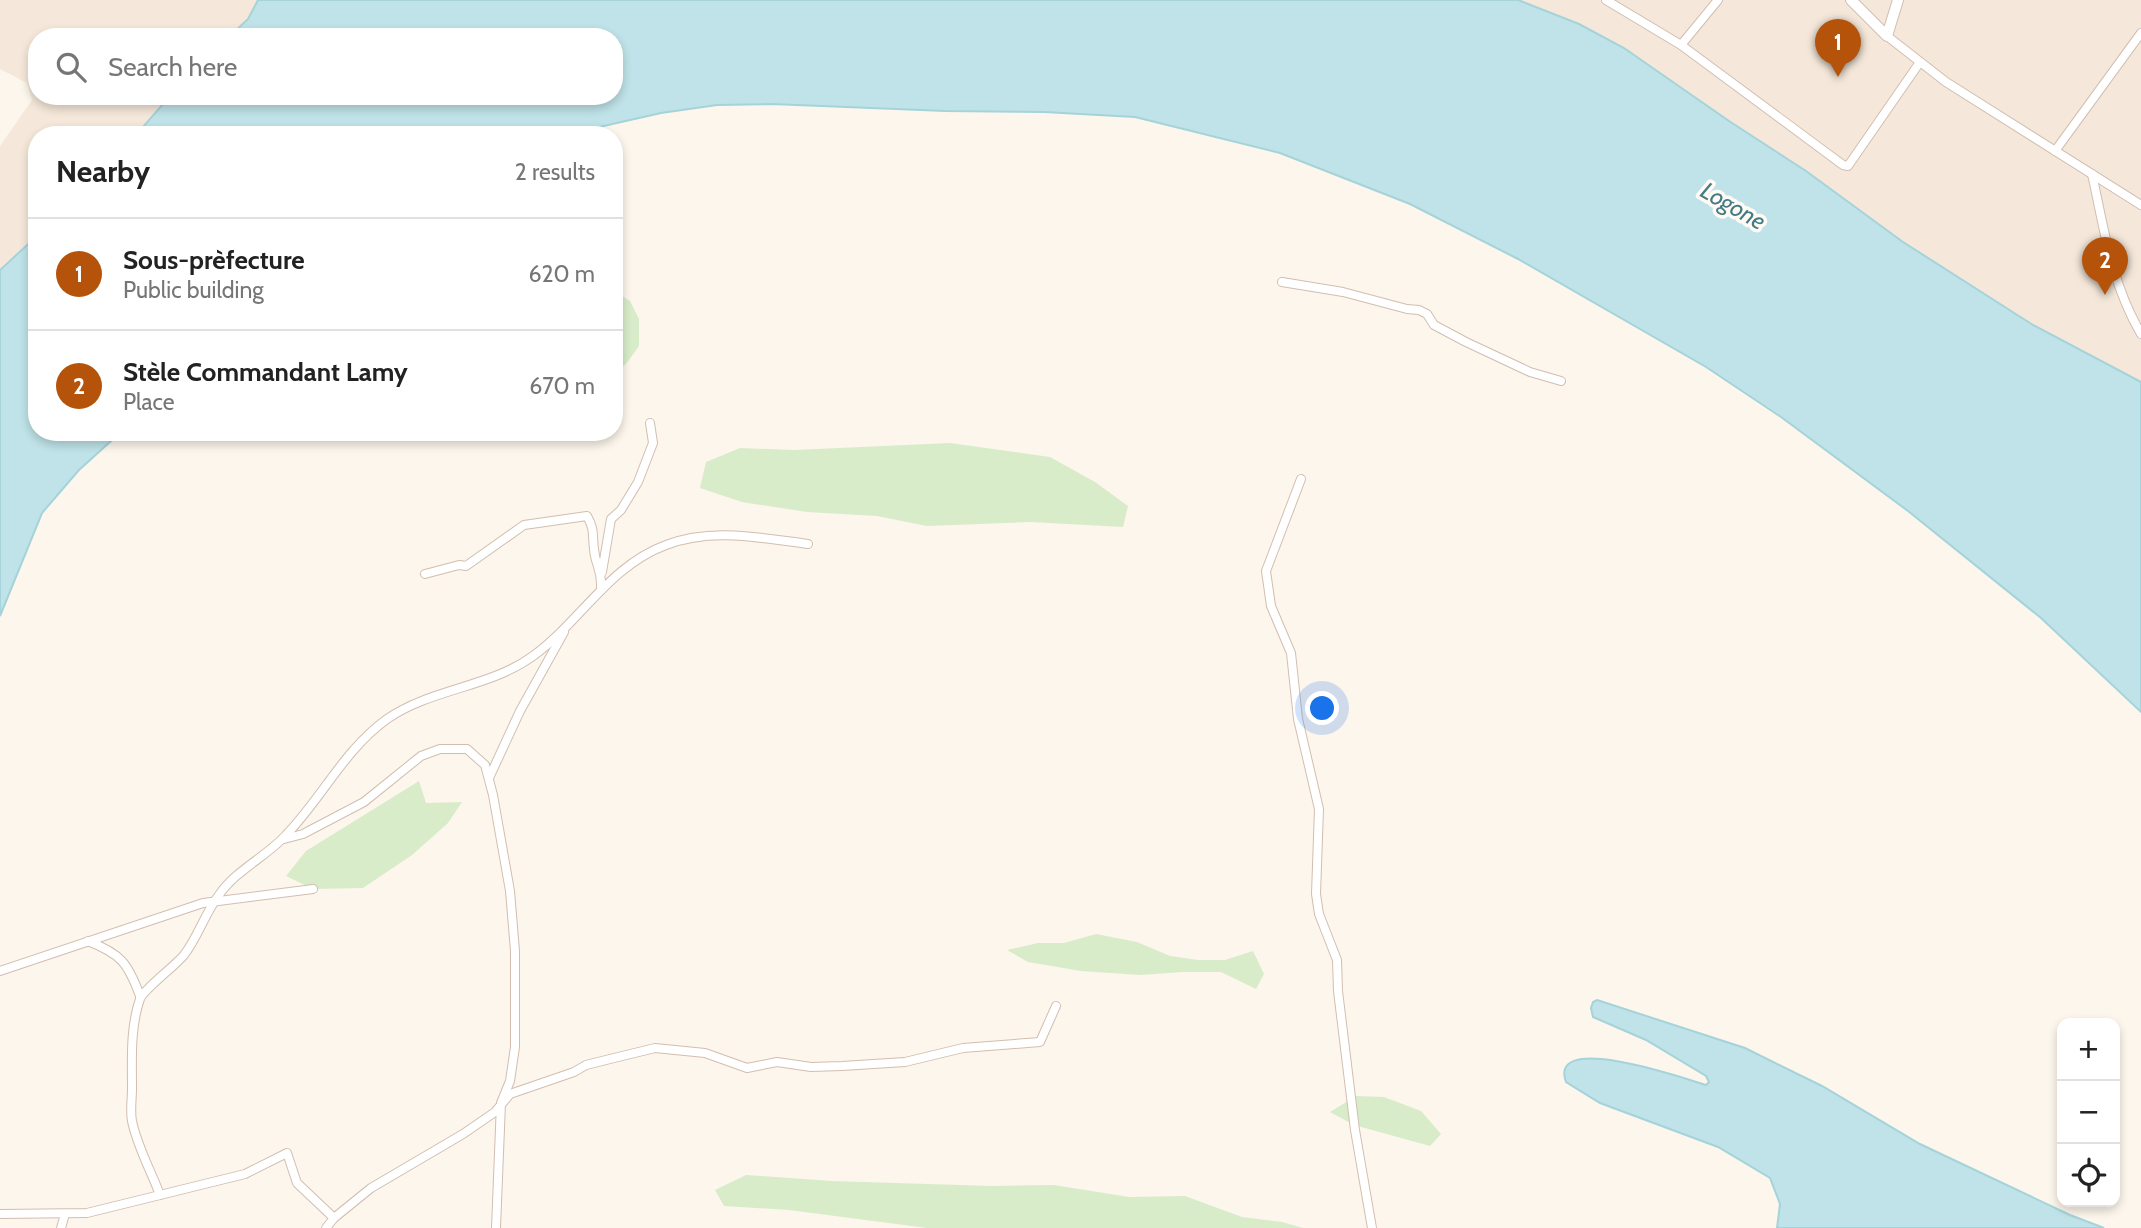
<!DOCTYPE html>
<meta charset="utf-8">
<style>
body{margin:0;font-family:Cabin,sans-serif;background:#f6f6f6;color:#222}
.controls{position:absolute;right:21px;bottom:21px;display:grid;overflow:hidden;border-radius:14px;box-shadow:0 4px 10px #0003}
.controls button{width:63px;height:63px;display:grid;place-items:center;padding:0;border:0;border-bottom:2px solid #e0e0e0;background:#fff;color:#222;font:35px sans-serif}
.you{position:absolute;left:1323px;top:709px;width:24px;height:24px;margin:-18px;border:5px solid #fff;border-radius:50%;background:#1a73e8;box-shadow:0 0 0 10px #1a73e833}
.badge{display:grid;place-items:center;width:46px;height:46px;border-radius:50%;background:#b45309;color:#fff;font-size:23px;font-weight:700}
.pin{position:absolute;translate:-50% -58px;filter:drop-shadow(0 2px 4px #0008)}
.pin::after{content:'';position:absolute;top:37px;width:24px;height:21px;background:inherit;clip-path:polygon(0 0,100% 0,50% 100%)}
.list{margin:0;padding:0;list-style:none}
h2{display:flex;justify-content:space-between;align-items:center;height:91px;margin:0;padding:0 28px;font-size:30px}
h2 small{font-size:23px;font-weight:400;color:#767676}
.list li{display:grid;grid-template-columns:46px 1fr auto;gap:21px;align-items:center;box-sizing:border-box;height:112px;padding:0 28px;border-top:2px solid #e0e0e0}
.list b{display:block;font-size:26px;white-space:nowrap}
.list p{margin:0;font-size:23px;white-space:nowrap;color:#767676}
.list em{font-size:23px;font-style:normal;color:#767676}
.icon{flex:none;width:38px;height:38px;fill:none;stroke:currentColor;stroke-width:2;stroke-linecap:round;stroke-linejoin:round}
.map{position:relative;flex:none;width:2141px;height:1228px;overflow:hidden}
.search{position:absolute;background:#fff;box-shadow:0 4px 10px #0003;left:28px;top:28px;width:595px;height:77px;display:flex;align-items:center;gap:18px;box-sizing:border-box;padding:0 24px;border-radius:28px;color:#767676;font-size:26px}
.panel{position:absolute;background:#fff;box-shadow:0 4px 10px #0003;left:28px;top:126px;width:595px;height:315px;border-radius:28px}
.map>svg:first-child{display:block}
.residential{fill:#f5e8da}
.green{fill:#d8ecc9}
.water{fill:#bfe3e8;stroke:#a5d3da;stroke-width:2}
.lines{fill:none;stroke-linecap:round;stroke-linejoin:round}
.minor-casing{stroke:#d1beb0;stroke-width:10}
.tertiary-casing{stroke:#d1beb0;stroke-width:12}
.minor{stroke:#fff;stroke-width:8}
.tertiary{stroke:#fff;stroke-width:10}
.labels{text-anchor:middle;stroke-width:7;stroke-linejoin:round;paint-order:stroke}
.water-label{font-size:24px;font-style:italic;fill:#437c86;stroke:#fffaf3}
</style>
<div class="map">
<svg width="2141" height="1228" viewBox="0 0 2141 1228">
<rect width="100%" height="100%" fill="#fdf6ec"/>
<g class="residential">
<path d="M0,0H258L248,19L229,37H37V96H170L136,135H37V236L0,270V146L32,100L27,83L0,69Z"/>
<path d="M1518,0H2141V382L2033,325L1903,242L1806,171L1729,121L1623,48L1579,24Z"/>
</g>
<g class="green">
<path d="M614,291L630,301L639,319V346L626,364L614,373Z"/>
<path d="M950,443L1050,457L1095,482L1128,506L1123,527L1031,522L927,526L877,516L807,512L742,502L700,488L706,462L740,448L794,450Z"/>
<path d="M419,781L426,803L462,802L448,823L412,855L363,888L313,889L286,876L306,851Z"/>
<path d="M1096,934L1137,942L1170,956L1198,960H1225L1253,951L1264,974L1256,989L1221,972H1183L1140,975L1081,971L1028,962L1007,950L1038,943H1064Z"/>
<path d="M1356,1096L1384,1097L1421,1111L1441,1134L1430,1146L1354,1125L1330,1112Z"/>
<path d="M746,1175L832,1181L992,1186L1054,1185L1129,1197L1185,1196L1242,1217L1282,1222L1303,1228H927L789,1210L724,1206L715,1190Z"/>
</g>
<g class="water">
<path d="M258,0H1518L1523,2L1579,24L1624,48L1729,121L1806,171L1903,242L2033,325L2141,382V712L2041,618L1908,511L1781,417L1706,367L1518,259L1410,204L1280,153L1135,117L1044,112L945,111L772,104L717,105L661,113L564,135H136L170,96H614V37H229L248,19Z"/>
<path d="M37,236V432H121L79,470L42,513L0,616V270Z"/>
<path d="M1597,1000L1745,1048L1822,1086L1920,1144L2070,1215L2104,1228H1777L1780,1204L1770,1178L1718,1147L1600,1103L1566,1082C1547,1030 1689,1080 1706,1085L1709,1082L1706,1076L1646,1040L1593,1017L1591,1008L1593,1002Z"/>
</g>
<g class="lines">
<defs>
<g id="minor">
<path d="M1606,0L1681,45L1843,165L1848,166L1920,62"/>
<path d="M1887,36L1946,82L2141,205"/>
<path d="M1681,45L1718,0"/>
<path d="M2055,151L2141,33"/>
<path d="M2092,174C2105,233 2111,282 2141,334"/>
<path d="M1282,282L1343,292L1407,309L1419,310L1427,314L1434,325L1466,342L1530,372L1561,381"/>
<path d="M1301,479L1266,571L1271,606L1291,653L1298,719L1319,809L1316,894L1319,914L1337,960L1338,991L1355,1130L1372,1228"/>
<path d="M602,572L611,519L621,510L638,482L653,443L650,423"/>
<path d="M425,574L459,565L466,566L524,525L587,516C595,530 592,534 594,549C595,565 602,568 601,588"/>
<path d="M489,778L520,711L564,632"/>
<path d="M284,839L303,834L364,802L421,756L440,749H467L485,765L493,795L510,891L515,951V1047L510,1081L501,1103L496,1228"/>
<path d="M88,941C121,954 128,963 140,996"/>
<path d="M0,971L203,903L313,889"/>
<path d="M160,1195C151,1171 137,1146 132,1121C130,1111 132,1099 132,1089C132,1060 130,1027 140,999C143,990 175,966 184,955C198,937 205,913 219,895C236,870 266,857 286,835C322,798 344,750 387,719C432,688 489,688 533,656C580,622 609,566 666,545C711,527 761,538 808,544"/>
<path d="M0,1214L87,1213L245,1174L287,1153L297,1183L334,1218"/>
<path d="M61,1228L65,1214"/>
<path d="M326,1228L334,1218L371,1188L463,1134L495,1112L510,1094L574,1072L586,1065L610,1059L655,1048L705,1053L747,1068L777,1062L811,1067L842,1066L905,1062L963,1048L1040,1042L1056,1006"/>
</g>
<path id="tertiary" d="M1851,0L1887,36L1898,0"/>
</defs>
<use href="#minor" class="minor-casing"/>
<use href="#tertiary" class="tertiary-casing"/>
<use href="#minor" class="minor"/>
<use href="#tertiary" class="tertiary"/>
</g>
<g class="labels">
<g class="water-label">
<text transform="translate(1733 206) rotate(30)" y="8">Logone</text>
</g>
</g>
</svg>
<div class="controls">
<button>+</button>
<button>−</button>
<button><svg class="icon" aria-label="locate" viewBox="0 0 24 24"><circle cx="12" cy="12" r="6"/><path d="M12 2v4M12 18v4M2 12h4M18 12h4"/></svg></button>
</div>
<div class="you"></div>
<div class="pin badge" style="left:1838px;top:77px">1</div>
<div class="pin badge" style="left:2105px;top:295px">2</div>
<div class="search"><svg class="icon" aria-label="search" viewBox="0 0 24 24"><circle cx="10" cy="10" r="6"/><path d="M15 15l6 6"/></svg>Search here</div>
<section class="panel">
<h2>Nearby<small>2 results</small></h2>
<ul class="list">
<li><span class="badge">1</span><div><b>Sous-prèfecture</b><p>Public building</p></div><em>620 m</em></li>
<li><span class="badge">2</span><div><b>Stèle Commandant Lamy</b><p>Place</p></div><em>670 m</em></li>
</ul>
</section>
</div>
